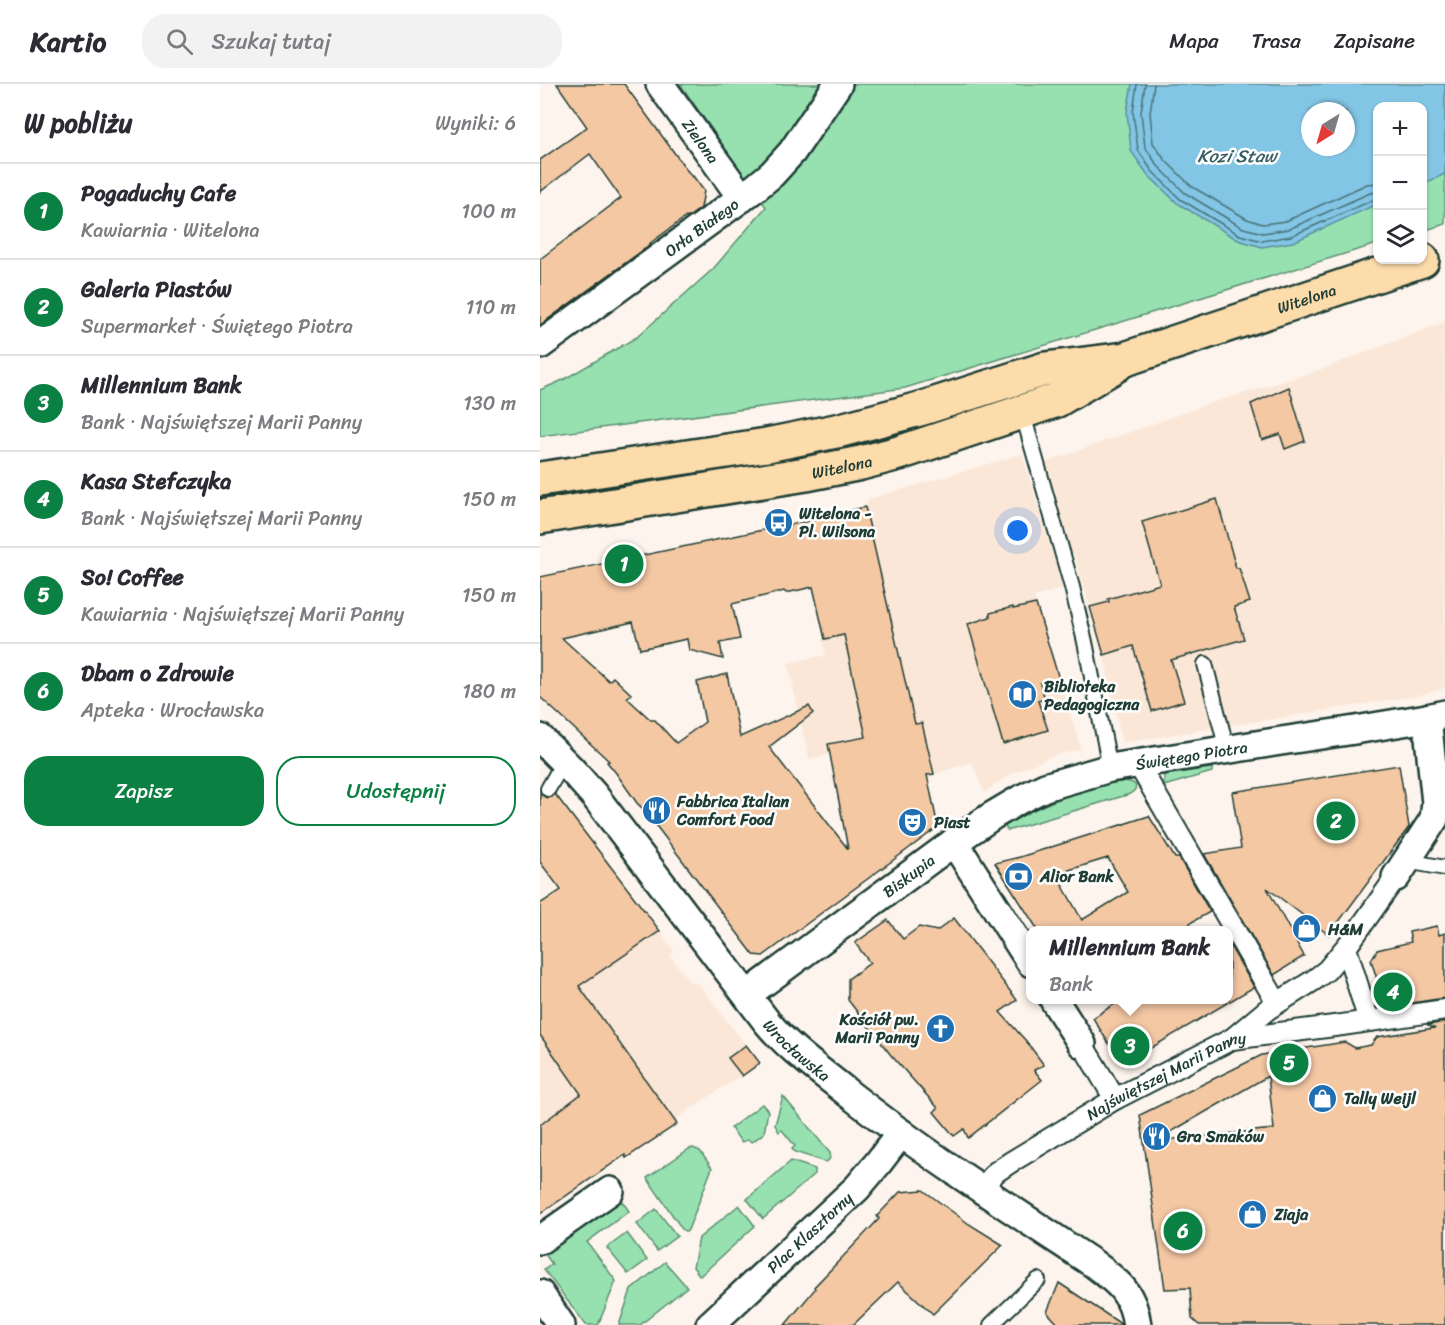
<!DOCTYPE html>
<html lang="pl">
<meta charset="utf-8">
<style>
body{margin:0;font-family:Sriracha,sans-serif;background:#f2f2f3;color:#2b2b33}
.controls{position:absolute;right:18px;top:18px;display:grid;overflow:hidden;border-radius:12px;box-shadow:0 2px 4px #0004}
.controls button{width:54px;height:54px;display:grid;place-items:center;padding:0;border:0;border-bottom:2px solid #e1e1e2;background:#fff;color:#2b2b33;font:30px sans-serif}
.compass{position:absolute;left:761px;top:18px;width:54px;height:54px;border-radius:50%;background:#fff;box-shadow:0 2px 4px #0004;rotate:217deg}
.you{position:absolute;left:478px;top:447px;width:21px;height:21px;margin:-15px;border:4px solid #fff;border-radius:50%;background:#1a73e8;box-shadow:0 0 0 9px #1a73e833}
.badge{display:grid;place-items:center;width:39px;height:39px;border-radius:50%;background:#0b8043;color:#fff;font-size:20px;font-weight:700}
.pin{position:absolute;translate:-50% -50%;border:3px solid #fff;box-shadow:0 2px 6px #0006}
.popup{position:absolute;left:486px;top:842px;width:207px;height:78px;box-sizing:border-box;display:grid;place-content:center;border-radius:12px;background:#fff;filter:drop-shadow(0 2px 4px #0005);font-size:20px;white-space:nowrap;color:#7c7c81}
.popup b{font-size:22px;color:#2b2b33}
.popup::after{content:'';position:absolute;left:50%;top:100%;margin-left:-12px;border:12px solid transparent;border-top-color:#fff}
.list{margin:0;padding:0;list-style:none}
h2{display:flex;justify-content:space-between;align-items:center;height:78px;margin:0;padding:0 24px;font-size:26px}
h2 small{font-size:20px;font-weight:400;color:#7c7c81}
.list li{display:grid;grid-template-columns:39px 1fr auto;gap:18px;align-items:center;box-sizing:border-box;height:96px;padding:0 24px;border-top:2px solid #e1e1e2}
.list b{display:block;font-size:22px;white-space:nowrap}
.list p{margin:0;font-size:20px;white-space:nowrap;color:#7c7c81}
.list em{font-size:20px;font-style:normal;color:#7c7c81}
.actions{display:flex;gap:12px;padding:18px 24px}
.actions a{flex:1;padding:14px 0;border:2px solid #0b8043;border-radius:24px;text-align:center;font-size:21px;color:#0b8043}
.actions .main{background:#0b8043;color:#fff}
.icon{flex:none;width:33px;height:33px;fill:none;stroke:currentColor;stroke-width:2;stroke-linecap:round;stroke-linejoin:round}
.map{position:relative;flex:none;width:905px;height:1241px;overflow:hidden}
header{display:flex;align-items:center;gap:36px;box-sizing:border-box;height:84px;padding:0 30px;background:#fff;border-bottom:2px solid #e1e1e2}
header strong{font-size:28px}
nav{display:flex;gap:33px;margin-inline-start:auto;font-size:21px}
.search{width:420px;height:54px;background:#f2f2f3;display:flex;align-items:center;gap:15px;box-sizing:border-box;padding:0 21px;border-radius:24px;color:#7c7c81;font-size:22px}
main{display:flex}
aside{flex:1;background:#fff}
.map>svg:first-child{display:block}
.built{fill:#fbe7d7}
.green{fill:#97e1b0;stroke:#5b8f72;stroke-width:1.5;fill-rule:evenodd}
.water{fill:#83c5e4;stroke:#5b8f9e;stroke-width:1.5;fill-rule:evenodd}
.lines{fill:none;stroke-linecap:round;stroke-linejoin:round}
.shore{stroke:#47737a;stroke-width:1.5}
.building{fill:#f5c8a4;stroke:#1f3d34;stroke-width:1.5;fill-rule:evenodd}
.service-casing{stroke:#1f3d34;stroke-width:18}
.pedestrian-casing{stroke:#1f3d34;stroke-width:24}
.minor-casing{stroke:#1f3d34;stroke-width:32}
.primary-casing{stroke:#1f3d34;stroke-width:38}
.service{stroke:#fff;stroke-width:14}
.pedestrian{stroke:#fff;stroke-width:20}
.minor{stroke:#fff;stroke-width:27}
.primary{stroke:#fddcac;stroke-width:33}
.labels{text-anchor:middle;stroke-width:5;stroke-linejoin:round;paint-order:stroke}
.street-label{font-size:16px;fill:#1f3d34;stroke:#fff}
.poi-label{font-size:16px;font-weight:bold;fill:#1f3d34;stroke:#fff;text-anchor:start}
.water-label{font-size:18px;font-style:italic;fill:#385f60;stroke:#fff}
</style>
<header>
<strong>Kartio</strong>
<div class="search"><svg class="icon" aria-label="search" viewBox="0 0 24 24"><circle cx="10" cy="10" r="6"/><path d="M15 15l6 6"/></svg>Szukaj tutaj</div>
<nav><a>Mapa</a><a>Trasa</a><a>Zapisane</a></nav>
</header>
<main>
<aside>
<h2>W pobliżu<small>Wyniki: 6</small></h2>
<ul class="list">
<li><span class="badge">1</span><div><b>Pogaduchy Cafe</b><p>Kawiarnia · Witelona</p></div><em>100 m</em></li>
<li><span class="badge">2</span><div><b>Galeria Piastów</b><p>Supermarket · Świętego Piotra</p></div><em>110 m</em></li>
<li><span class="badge">3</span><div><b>Millennium Bank</b><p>Bank · Najświętszej Marii Panny</p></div><em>130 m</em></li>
<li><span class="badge">4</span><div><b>Kasa Stefczyka</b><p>Bank · Najświętszej Marii Panny</p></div><em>150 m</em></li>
<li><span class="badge">5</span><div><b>So! Coffee</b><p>Kawiarnia · Najświętszej Marii Panny</p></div><em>150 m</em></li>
<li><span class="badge">6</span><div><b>Dbam o Zdrowie</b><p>Apteka · Wrocławska</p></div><em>180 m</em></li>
</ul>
<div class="actions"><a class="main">Zapisz</a><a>Udostępnij</a></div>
</aside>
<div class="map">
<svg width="905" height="1241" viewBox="0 0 905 1241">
<rect width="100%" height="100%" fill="#fdf4ed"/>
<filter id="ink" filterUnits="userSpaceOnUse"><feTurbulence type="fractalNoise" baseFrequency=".0167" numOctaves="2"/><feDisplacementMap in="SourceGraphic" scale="12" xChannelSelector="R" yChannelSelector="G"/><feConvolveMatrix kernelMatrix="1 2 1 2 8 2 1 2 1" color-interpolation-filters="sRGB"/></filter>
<g filter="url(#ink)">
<g class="built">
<path d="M905,238V604L877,612L582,659L564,571L534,471H532L504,379L668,320L771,289Z"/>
<path d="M482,370L523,504L494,513L541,665L509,673L469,691L444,709L432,678L394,690L336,702L291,670L269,675L248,579L286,571L282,556L304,550L280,434L325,423L329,415Z"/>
<path d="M95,814L134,867L131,870V873L150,898L153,900L157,898L206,961L188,974L201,991L136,1035L138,1039L86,1074L83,1070L0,1129V843Z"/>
</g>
<g class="green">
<path d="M140,0H905V140L883,147L882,22H838L837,160L365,304L0,352V306L23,296L97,253L173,185L226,123ZM770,27H806V63H770Z"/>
<path d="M672,684V688L624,702V691Z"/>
<path d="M586,697L593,699L596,702L595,706L590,710L470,746H467L465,743L469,737L483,730L547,703Z"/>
<path d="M243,1012L290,1069C291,1073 290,1076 286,1078L255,1068L252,1065L255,1062L242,1046L239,1048L235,1041Z"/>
<path d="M222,1020L228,1027L224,1049L212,1058L208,1056L201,1058L191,1044Z"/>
<path d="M153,1064L160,1067L172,1084L148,1146L146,1148L142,1145L107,1094L149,1065Z"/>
<path d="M251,1077L275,1085V1090L223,1135L207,1115Z"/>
<path d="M79,1113L89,1127L47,1158L76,1197L58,1241H46L4,1186L12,1180L4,1169Z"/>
<path d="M199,1121L215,1142L160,1192L153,1183L159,1154Z"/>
<path d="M116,1125L137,1152L117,1167L97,1140Z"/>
<path d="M87,1149L107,1176L88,1190L67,1164Z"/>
<path d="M125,1178L147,1203L100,1241H79L91,1206Z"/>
</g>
<path class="water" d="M592,0H905V90L883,100L882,22H838L837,120L753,158L722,163L698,156L637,119L608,91L591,67L587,28ZM770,27H806V63H770Z"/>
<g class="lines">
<g class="shore">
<path d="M597,0L593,28L598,66L612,87L640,115L700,151L722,157L751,152L833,116L838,115"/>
<path d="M605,0L601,29L605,63L618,82L645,109L703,144L723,149L749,145L830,109L838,108"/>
<path d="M614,0L610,29L613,59L625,76L651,102L707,135L723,140L746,137L827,100L838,99"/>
</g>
</g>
<g class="building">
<path d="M17,0H84L152,93L153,92L164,107L161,124L147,134L146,133L109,160L110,161L0,241V175L81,114L50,70L0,108V76L47,43Z"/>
<path d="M749,303L765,357L745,365L740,350L722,356L711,320Z"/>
<path d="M677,415L696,484H699L710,518L694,523L704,555L631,576L644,617L612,627L593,562L564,571L550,523L569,518L568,515L620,500L602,438Z"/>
<path d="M325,423L375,640L382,639L394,690L387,691L398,743L223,872L214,871L105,727L97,719L76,689L67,678L69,677L0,613V493L218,447L280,435V434ZM273,503L285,555L304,551L326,653L288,660L308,765L229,663L273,629L269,622L200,653L187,590L157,598L165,638L136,659L115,636H111L87,614L91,610L73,593L69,597L22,554L93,538L100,565L147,555L149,566L183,575L180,559L200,555L192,520L244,507L246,509Z"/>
<path d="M496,520L519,595L500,599L505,615L498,617L508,646L463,660L428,540L450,533V529L473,523V525Z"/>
<path d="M859,681L869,743L789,851L727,804L764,872L734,891L664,770L701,764L692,708Z"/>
<path d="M0,709L3,712L7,714L12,713L15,710L120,847L39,902L137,1040L86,1074L85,1071L0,1130V1041L41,1010L0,951V820L21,806L0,778Z"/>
<path d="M609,732L635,774H639L670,828L650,839L647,846H498L455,779L480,773ZM568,774L588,808L542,836L516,790Z"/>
<path d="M414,834L477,916L460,928L486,957L504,981L494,986L502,996L428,1054L424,1045L414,1052L394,1028L398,1024L350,970L308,916V895L330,879L315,859L348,836L363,855L379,843L397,847Z"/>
<path d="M897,842L899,851L905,849V914L857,921L842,911L831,876L837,866L871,858L869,848Z"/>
<path d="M689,860L714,903L589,977L577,973L553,934L582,915H689Z"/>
<path d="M905,938V1241H659L652,1235L650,1204L625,1205L600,1031L722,971L805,958L815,964L831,961L837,953L894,944L888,941ZM728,992L734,1045L615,1057Z"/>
<path d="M206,961L220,979L202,992L188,974Z"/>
<path d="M383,1106L429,1140L463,1161L393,1230L358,1198L313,1241H245L275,1205L274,1203L339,1135L337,1132L360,1108Z"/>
<path d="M519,1199L581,1240V1241H519L507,1228Z"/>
</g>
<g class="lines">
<defs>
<g id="service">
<path d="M482,327L532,503L545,558L570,684"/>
<path d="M665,580L687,666"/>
<path d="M8,705L24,677"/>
<path d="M867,777L905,784"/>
<path d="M451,1241L498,1196"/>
</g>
<g id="pedestrian">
<path d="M598,680L737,919"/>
<path d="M806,864L829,937"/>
<path d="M692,955L728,925L774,896L787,886L810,858L856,793"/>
<path d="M542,960L575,1015"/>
<path id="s1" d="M441,1105L456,1088L471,1078L575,1015L692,955L802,941L905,926"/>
</g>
<g id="minor">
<path id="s2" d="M120,0L202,114"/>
<path id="s3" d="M0,261L215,104L232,90L252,68L298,0"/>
<path id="s4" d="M0,654L30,684L54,711L227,938C250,966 281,987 309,1010C387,1071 471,1125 554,1180C578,1198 593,1209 597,1241"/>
<path d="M414,758L491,879"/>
<path d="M856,793L894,735L896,719L887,634"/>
<path id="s5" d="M207,911L414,758L452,732L479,716L505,703L570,684L741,657L815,646L887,634L905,630"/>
<path d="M514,916L542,960"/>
<path d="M0,1156L70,1107"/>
<path d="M0,1210L21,1241"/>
<path id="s6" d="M170,1241L317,1104L338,1079L361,1049"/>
</g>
<g id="primary">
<path id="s7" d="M0,395L227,361L301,346L383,324L505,285L585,275L882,176"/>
<path id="s8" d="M0,433L266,390L321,379L359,369L517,316L576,281"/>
</g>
</defs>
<use href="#service" class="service-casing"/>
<use href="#pedestrian" class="pedestrian-casing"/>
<use href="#minor" class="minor-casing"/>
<use href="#primary" class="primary-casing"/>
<use href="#service" class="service"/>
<use href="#pedestrian" class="pedestrian"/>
<use href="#minor" class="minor"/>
<use href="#primary" class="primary"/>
</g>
</g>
<defs>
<symbol id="bus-disc" viewBox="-11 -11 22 22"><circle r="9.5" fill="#1f6fb2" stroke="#fff"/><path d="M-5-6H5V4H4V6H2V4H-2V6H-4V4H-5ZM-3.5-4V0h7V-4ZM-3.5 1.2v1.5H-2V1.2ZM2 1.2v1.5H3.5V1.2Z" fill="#fff"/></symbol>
<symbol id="library-disc" viewBox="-11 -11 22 22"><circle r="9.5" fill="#1f6fb2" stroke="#fff"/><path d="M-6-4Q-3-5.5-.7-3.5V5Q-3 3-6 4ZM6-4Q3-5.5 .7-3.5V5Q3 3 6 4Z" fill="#fff"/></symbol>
<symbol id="restaurant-disc" viewBox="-11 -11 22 22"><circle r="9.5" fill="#1f6fb2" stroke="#fff"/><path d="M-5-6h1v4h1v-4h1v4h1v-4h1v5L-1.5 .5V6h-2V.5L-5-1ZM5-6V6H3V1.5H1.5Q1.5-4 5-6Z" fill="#fff"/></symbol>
<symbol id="theatre-disc" viewBox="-11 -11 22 22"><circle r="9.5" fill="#1f6fb2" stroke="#fff"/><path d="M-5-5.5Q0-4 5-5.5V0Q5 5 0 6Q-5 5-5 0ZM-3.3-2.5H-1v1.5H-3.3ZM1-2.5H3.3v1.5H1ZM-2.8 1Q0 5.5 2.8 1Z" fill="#fff"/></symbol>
<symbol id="bank-disc" viewBox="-11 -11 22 22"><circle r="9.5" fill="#1f6fb2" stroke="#fff"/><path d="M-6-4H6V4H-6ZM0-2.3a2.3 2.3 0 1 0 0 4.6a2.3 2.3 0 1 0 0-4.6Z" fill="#fff"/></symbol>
<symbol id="shop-disc" viewBox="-11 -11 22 22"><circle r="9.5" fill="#1f6fb2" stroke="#fff"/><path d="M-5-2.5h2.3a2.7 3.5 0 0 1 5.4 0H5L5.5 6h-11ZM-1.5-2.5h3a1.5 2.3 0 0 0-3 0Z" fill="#fff"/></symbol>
<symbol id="church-disc" viewBox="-11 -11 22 22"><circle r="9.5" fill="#1f6fb2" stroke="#fff"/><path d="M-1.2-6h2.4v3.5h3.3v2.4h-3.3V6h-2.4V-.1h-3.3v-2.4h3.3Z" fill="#fff"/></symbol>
</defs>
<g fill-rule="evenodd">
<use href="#bus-disc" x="222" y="422" width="33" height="33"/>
<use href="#library-disc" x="466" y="594" width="33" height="33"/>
<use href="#restaurant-disc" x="100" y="710" width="33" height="33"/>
<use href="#theatre-disc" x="356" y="722" width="33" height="33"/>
<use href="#bank-disc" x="462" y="776" width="33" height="33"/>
<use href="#shop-disc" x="750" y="828" width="33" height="33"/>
<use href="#church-disc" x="384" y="928" width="33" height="33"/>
<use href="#shop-disc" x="766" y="998" width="33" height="33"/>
<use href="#restaurant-disc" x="600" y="1036" width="33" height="33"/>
<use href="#shop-disc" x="696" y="1114" width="33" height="33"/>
</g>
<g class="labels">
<g class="street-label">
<text dy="6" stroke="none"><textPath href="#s2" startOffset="70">Zielona</textPath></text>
<text dy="6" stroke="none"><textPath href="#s3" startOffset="200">Orła Białego</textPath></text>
<text dy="6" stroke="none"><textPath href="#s7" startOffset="790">Witelona</textPath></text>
<text dy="6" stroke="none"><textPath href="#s8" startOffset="306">Witelona</textPath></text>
<text dy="6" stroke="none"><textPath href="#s5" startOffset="514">Świętego Piotra</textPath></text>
<text dy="6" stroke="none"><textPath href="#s5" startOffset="201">Biskupia</textPath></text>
<text dy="6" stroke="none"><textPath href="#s4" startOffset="405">Wrocławska</textPath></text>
<text dy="6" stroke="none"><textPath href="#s1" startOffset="219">Najświętszej Marii Panny</textPath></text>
<text dy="6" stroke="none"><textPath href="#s6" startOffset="136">Plac Klasztorny</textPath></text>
</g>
<g class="poi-label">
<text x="259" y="435">Witelona -<tspan x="259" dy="18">Pl. Wilsona</tspan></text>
<text x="504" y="608">Biblioteka<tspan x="504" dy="18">Pedagogiczna</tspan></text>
<text x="137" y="723">Fabbrica Italian<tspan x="137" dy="18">Comfort Food</tspan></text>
<text x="394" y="744">Piast</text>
<text x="500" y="798">Alior Bank</text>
<text x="788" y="851">H&amp;M</text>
<text x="379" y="941" text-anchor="end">Kościół pw.<tspan x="379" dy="18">Marii Panny</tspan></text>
<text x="804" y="1020">Tally Weijl</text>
<text x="637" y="1058">Gra Smaków</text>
<text x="734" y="1136">Ziaja</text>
</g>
<g class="water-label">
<text x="697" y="78">Kozi Staw</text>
</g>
</g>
</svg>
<div class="controls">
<button>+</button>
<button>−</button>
<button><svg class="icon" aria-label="layers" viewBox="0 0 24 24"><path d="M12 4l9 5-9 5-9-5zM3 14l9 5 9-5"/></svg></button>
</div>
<svg class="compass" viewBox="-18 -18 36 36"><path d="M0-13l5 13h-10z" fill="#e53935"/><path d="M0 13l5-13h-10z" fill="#7c7c81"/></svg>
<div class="you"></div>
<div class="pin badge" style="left:84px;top:480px">1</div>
<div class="pin badge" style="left:796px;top:737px">2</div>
<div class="pin badge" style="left:590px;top:962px">3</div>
<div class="popup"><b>Millennium Bank</b>Bank</div>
<div class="pin badge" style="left:853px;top:908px">4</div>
<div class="pin badge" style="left:749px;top:979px">5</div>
<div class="pin badge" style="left:643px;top:1147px">6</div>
</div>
</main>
